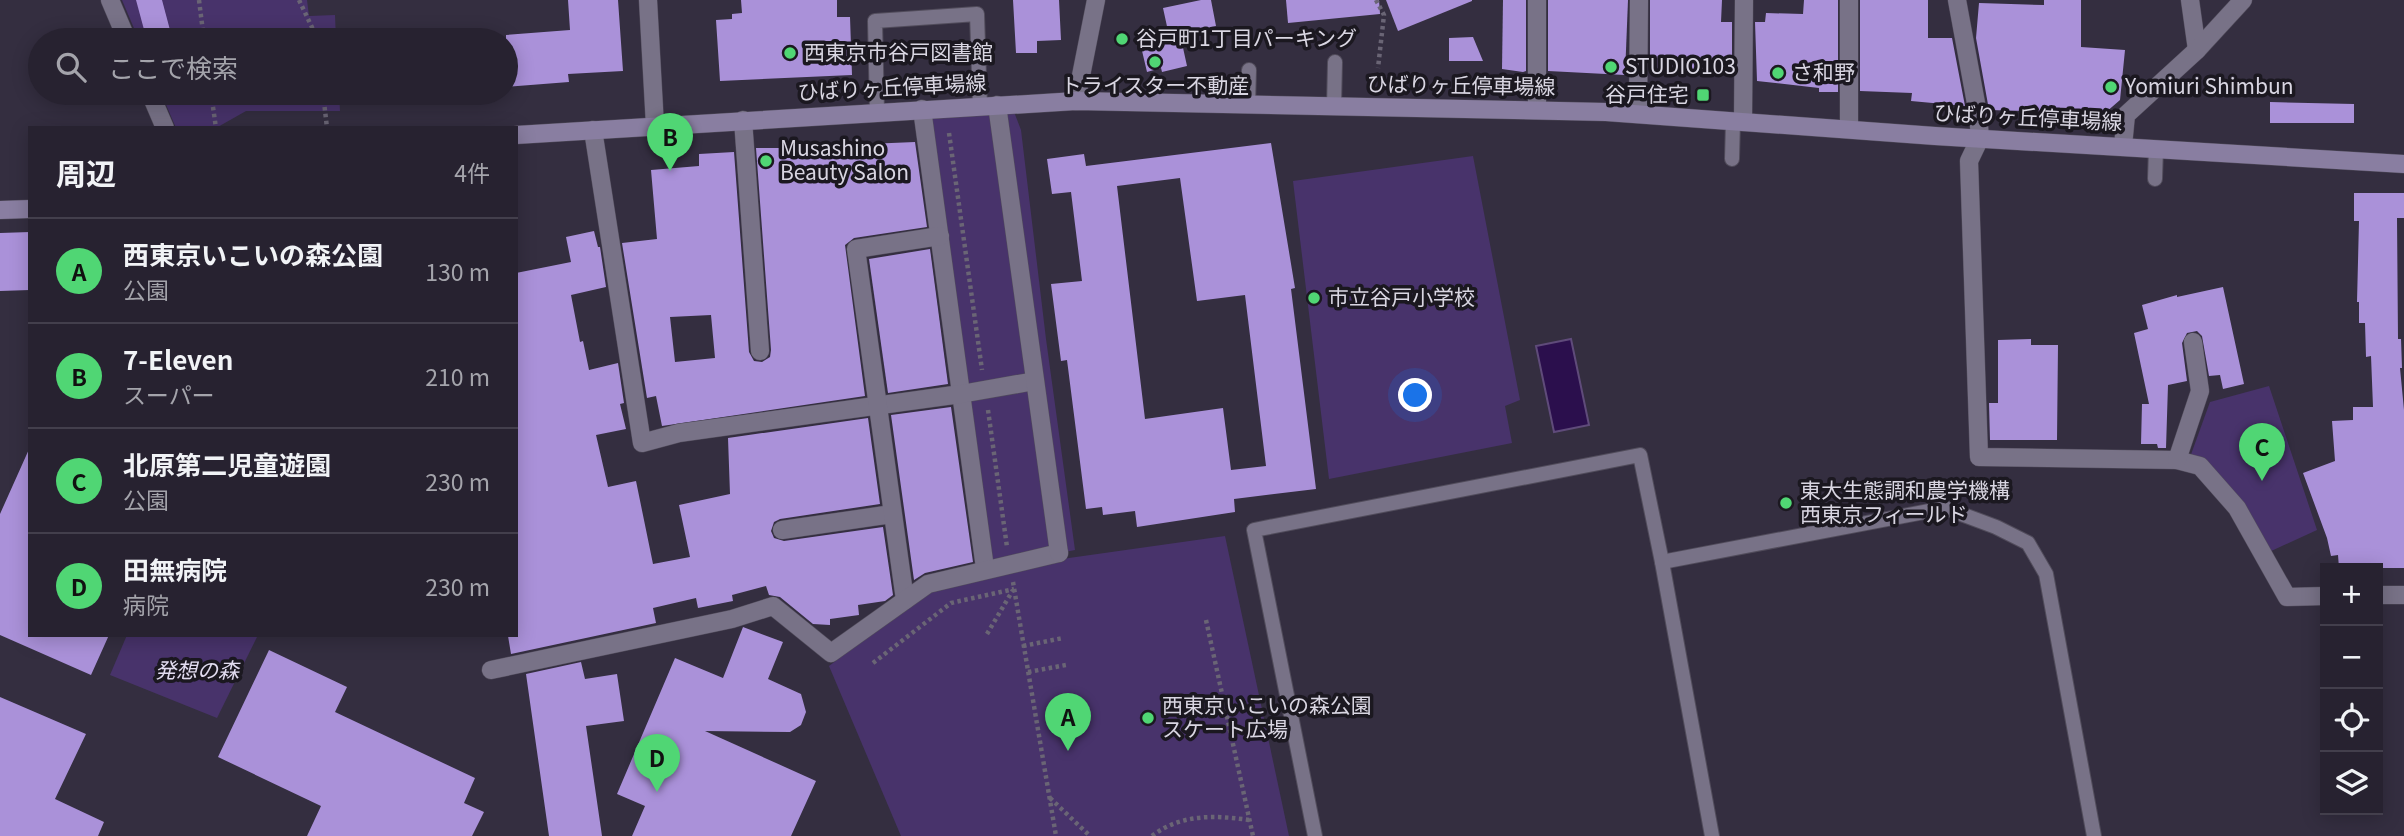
<!DOCTYPE html>
<html lang="ja">
<meta charset="utf-8">
<style>
body{margin:0;font-family:Georgia,"Noto Sans JP",serif;background:#332f3c;color:#f1f3f6}
.controls{position:absolute;right:21px;bottom:21px;display:grid;overflow:hidden;border-radius:0px;box-shadow:0 4px 18px #0003}
.controls button{width:63px;height:63px;display:grid;place-items:center;padding:0;border:0;border-bottom:2px solid #433f4c;background:#272230;color:#f1f3f6;font:35px sans-serif}
.you{position:absolute;left:1416px;top:396px;width:24px;height:24px;margin:-18px;border:5px solid #fff;border-radius:50%;background:#1a73e8;box-shadow:0 0 0 10px #1a73e833}
.badge{display:grid;place-items:center;width:46px;height:46px;border-radius:50%;background:#50d674;color:#111;font-size:23px;font-weight:700}
.pin{position:absolute;translate:-50% -58px;filter:drop-shadow(0 2px 4px #0008)}
.pin::after{content:'';position:absolute;top:37px;width:24px;height:21px;background:inherit;clip-path:polygon(0 0,100% 0,50% 100%)}
.list{margin:0;padding:0;list-style:none}
h2{display:flex;justify-content:space-between;align-items:center;height:91px;margin:0;padding:0 28px;font-size:30px}
h2 small{font-size:23px;font-weight:400;color:#a4a4ab}
.list li{display:grid;grid-template-columns:46px 1fr auto;gap:21px;align-items:center;box-sizing:border-box;height:105px;padding:0 28px;border-top:2px solid #433f4c}
.list b{display:block;font-size:26px;white-space:nowrap}
.list p{margin:0;font-size:23px;white-space:nowrap;color:#a4a4ab}
.list em{font-size:23px;font-style:normal;color:#a4a4ab}
.icon{flex:none;width:38px;height:38px;fill:none;stroke:currentColor;stroke-width:2;stroke-linecap:round;stroke-linejoin:round}
.map{position:relative;flex:none;width:2404px;height:836px;overflow:hidden}
.search{position:absolute;background:#272230;box-shadow:0 4px 18px #0003;left:28px;top:28px;width:490px;height:77px;display:flex;align-items:center;gap:18px;box-sizing:border-box;padding:0 24px;border-radius:38px;color:#a4a4ab;font-size:26px}
.panel{position:absolute;background:#272230;box-shadow:0 4px 18px #0003;left:28px;top:126px;width:490px;height:511px;border-radius:0px}
.map>svg:first-child{display:block}
.green{fill:#48336b}
.water{fill:#2b0f4d;stroke:#5f4b7a;stroke-width:2}
.building{fill:#aa91d9;fill-rule:evenodd}
.lines{fill:none;stroke-linecap:round;stroke-linejoin:round}
.service-casing{stroke:#514c5b;stroke-width:16}
.minor-casing{stroke:#514c5b;stroke-width:19}
.tertiary-casing{stroke:#514c5b;stroke-width:19}
.secondary-casing{stroke:#514c5b;stroke-width:19}
.path{stroke:#6a6575;stroke-width:4.5;stroke-dasharray:3.5 3.5;stroke-linecap:butt}
.service{stroke:#787287;stroke-width:14}
.minor{stroke:#787287;stroke-width:18}
.tertiary{stroke:#787287;stroke-width:18}
.secondary{stroke:#897ea1;stroke-width:18}
.poi-dot{fill:#50d674;stroke:#1b1820;stroke-width:2.5}
.labels{text-anchor:middle;stroke-width:7;stroke-linejoin:round;paint-order:stroke}
.poi-label{font-size:21px;fill:#d9d6e2;stroke:#1b1820;text-anchor:start}
.street-label{font-size:21px;fill:#d9d6e2;stroke:#1b1820}
.park-label{font-size:21px;font-style:italic;fill:#e2dcf0;stroke:#1b1820}
</style>
<div class="map">
<svg width="2404" height="836" viewBox="0 0 2404 836">
<rect width="100%" height="100%" fill="#342e40"/>
<g class="green">
<path d="M122,0H307L309,16L335,15L336,40H139Z"/>
<path d="M161,93H339L340,111H246L216,128H176Z"/>
<path d="M1011,104L1021,130L1046,339L1075,550L985,568L922,109Z"/>
<path d="M1473,156L1520,400L1505,406L1512,443L1329,479L1293,181Z"/>
<path d="M2269,386L2317,530L2269,552L2189,460L2210,402Z"/>
<path d="M1225,536L1289,836H901L829,666L932,589L1069,558Z"/>
<path d="M127,635H258L217,718L110,675Z"/>
</g>
<path class="water" d="M1571,339L1589,425L1554,432L1536,346Z"/>
<g class="building">
<path d="M136,0H162L170,30L146,37Z"/>
<path d="M568,0H618L623,71L568,74L569,82L506,87V35L570,30Z"/>
<path d="M741,0H837V17H850L852,75L720,81L716,20L732,19V14L742,13Z"/>
<path d="M1013,0H1059L1061,40L1037,41V53H1016Z"/>
<path d="M1201,0H1211L1216,26L1180,34L1187,66L1162,72L1161,68L1147,72L1139,38L1168,31L1163,8Z"/>
<path d="M1286,0H1379L1380,14L1288,23Z"/>
<path d="M1386,0H1472V1L1398,31Z"/>
<path d="M1503,0H1526V71L1523,72L1502,69Z"/>
<path d="M1548,0H1628L1625,75L1548,71Z"/>
<path d="M1650,0H1722L1721,22H1732V75L1650,72Z"/>
<path d="M1804,0H1838V92H1819V88L1757,81L1755,22H1765L1766,13L1803,14Z"/>
<path d="M1860,0H1928V38H1952L1965,106L1911,101L1912,93L1860,91Z"/>
<path d="M2044,0H2081V47L2125,50L2120,100L2105,113L1989,110L1976,38L1979,3L2044,5Z"/>
<path d="M1473,37L1483,61H1449V38Z"/>
<path d="M2270,102L2354,104V123H2270Z"/>
<path d="M915,142L927,227L854,238L845,245L865,396L662,426L656,396L647,398L622,243L657,239L651,170L699,166V154L734,152L749,352L754,361L762,362L770,357L771,350L756,148H798V153L844,151V145ZM711,315L715,358L675,362L670,317Z"/>
<path d="M1271,143L1295,288L1291,289L1316,489L1234,499L1235,512L1137,527L1135,511L1103,515L1102,507L1086,509L1067,360L1061,361L1051,284L1082,281L1071,192L1052,194L1047,159L1084,154L1086,166ZM1180,178L1197,301L1245,295L1266,466L1231,470L1223,408L1145,419L1117,186Z"/>
<path d="M2354,193H2404V218H2397L2398,339H2401L2402,368H2400L2404,410V568H2339L2338,555L2331,556L2327,538L2303,473L2335,461L2332,421L2353,420V407H2373L2371,356L2366,357L2365,323H2359V302H2357L2359,221H2354Z"/>
<path d="M594,231L598,247H600L606,287L571,295L580,342L583,341L589,370L618,363L624,403L620,404L626,429L596,435L608,487L636,481L653,564L690,557L679,505L730,494L728,438L868,418L880,504L780,519L774,522L771,531L774,538L784,541L883,527L893,595L885,601L858,605L859,615L830,619V625L813,624L780,597L769,595L766,586L732,595L733,601L698,608L696,598L653,608L656,623L511,654L508,636L516,635V273L571,262L566,237Z"/>
<path d="M30,232V290L0,291V233Z"/>
<path d="M930,249L948,384L888,393L869,259Z"/>
<path d="M2223,287L2244,384L2223,389L2220,375L2209,376L2202,336L2197,331L2187,333L2182,343L2187,381L2168,385L2166,448H2158L2157,444H2141L2142,404H2149L2134,333L2148,329L2142,305L2177,295V297Z"/>
<path d="M2031,339V345H2058L2057,440H1990L1989,403H1998V340Z"/>
<path d="M951,407L973,562L925,573L914,580L891,415Z"/>
<path d="M30,447V635H109L91,675L0,635V514Z"/>
<path d="M743,627L783,642L768,679L801,694L806,712L801,725L790,732L705,731L816,781L791,836H632L645,806L617,794L675,658L723,678Z"/>
<path d="M269,650L347,687L335,712L475,778L464,803L484,812L472,836H307L321,806L218,757Z"/>
<path d="M581,662L585,679L617,674L624,721L586,726L602,836H549L526,674Z"/>
<path d="M0,697L86,734L55,799L104,822L98,836H0Z"/>
</g>
<g class="lines">
<defs>
<g id="service">
<path d="M1248,104L1249,70"/>
<path d="M1334,106L1335,62"/>
<path d="M877,112L875,21L977,14L980,106"/>
<path d="M1732,159L1733,121"/>
<path d="M2155,179L2156,148"/>
<path d="M1662,562L1945,508L1996,527L2028,543L2046,574L2094,836"/>
<path d="M1315,836L1254,530L1640,455L1662,562L1712,836"/>
</g>
<g id="minor">
<path d="M110,0L127,40"/>
<path d="M648,0L655,126"/>
<path d="M1537,0V110"/>
<path d="M1849,0V129"/>
<path d="M1957,0L1978,114L1980,138L1969,161L1979,457L2177,460L2200,466L2237,508L2287,597L2325,596"/>
<path d="M2190,0L2197,50"/>
<path d="M150,93L165,128"/>
<path d="M1076,101L1096,0"/>
<path d="M922,109L985,568"/>
<path d="M1638,114L1639,0"/>
<path d="M743,120L760,351"/>
<path d="M1743,122L1744,0"/>
<path d="M593,130L642,443L679,433L961,394L1035,381"/>
<path d="M2123,146L2126,115L2197,50L2243,0"/>
<path d="M2177,460L2200,391L2193,342"/>
<path d="M782,530L892,514"/>
<path d="M2378,595H2404"/>
<path d="M905,600L856,249L940,236"/>
<path d="M491,670L732,619L773,606L831,653L928,584L1059,553"/>
</g>
<path id="tertiary" d="M997,105L1059,553"/>
<g id="secondary">
<path d="M516,135L1076,101L1606,112L1935,136L2404,164"/>
<path d="M0,210L30,209"/>
</g>
</defs>
<use href="#service" class="service-casing"/>
<use href="#minor" class="minor-casing"/>
<use href="#tertiary" class="tertiary-casing"/>
<use href="#secondary" class="secondary-casing"/>
<g class="path">
<path d="M199,0L204,40"/>
<path d="M299,0L318,40"/>
<path d="M1376,0L1384,15L1378,68"/>
<path d="M266,40L314,30"/>
<path d="M211,93L216,128"/>
<path d="M323,93L327,128"/>
<path d="M949,133L982,370"/>
<path d="M988,410L1007,547"/>
<path d="M1013,582L1056,836"/>
<path d="M1206,620L1253,836"/>
<path d="M987,634L1013,590"/>
<path d="M1023,646L1063,638"/>
<path d="M873,663L951,603L1014,589"/>
<path d="M1028,672L1066,665"/>
<path d="M1050,798L1090,836"/>
<path d="M1152,836C1180,814 1215,815 1249,820"/>
</g>
<use href="#service" class="service"/>
<use href="#minor" class="minor"/>
<use href="#tertiary" class="tertiary"/>
<use href="#secondary" class="secondary"/>
</g>
<g class="poi-dot">
<circle cx="1122" cy="39" r="7"/>
<circle cx="790" cy="53" r="7"/>
<circle cx="1155" cy="62" r="7"/>
<circle cx="1611" cy="67" r="7"/>
<circle cx="1778" cy="73" r="7"/>
<circle cx="2111" cy="87" r="7"/>
<rect x="1696" y="88" width="14" height="14" rx="3.5"/>
<circle cx="766" cy="161" r="7"/>
<circle cx="1314" cy="298" r="7"/>
<circle cx="1786" cy="503" r="7"/>
<circle cx="1148" cy="718" r="7"/>
</g>
<g class="labels">
<g class="poi-label">
<text x="1136" y="46">谷戸町1丁目パーキング</text>
<text x="804" y="60">西東京市谷戸図書館</text>
<text x="1625" y="74">STUDIO103</text>
<text x="1792" y="80">さ和野</text>
<text x="1155" y="93" text-anchor="middle">トライスター不動産</text>
<text x="2125" y="94">Yomiuri Shimbun</text>
<text x="1689" y="102" text-anchor="end">谷戸住宅</text>
<text x="780" y="156">Musashino<tspan x="780" dy="24">Beauty Salon</tspan></text>
<text x="1328" y="305">市立谷戸小学校</text>
<text x="1800" y="498">東大生態調和農学機構<tspan x="1800" dy="24">西東京フィールド</tspan></text>
<text x="1162" y="713">西東京いこいの森公園<tspan x="1162" dy="24">スケート広場</tspan></text>
</g>
<g class="street-label">
<text transform="translate(1461 86) rotate(1)" y="7">ひばりヶ丘停車場線</text>
<text transform="translate(892 88) rotate(-3)" y="7">ひばりヶ丘停車場線</text>
<text transform="translate(2028 118) rotate(3)" y="7">ひばりヶ丘停車場線</text>
</g>
<g class="park-label">
<text x="197" y="678">発想の森</text>
</g>
</g>
</svg>
<div class="controls">
<button>+</button>
<button>−</button>
<button><svg class="icon" aria-label="locate" viewBox="0 0 24 24"><circle cx="12" cy="12" r="6"/><path d="M12 2v4M12 18v4M2 12h4M18 12h4"/></svg></button>
<button><svg class="icon" aria-label="layers" viewBox="0 0 24 24"><path d="M12 4l9 5-9 5-9-5zM3 14l9 5 9-5"/></svg></button>
</div>
<div class="you"></div>
<div class="pin badge" style="left:1068px;top:751px">A</div>
<div class="pin badge" style="left:670px;top:171px">B</div>
<div class="pin badge" style="left:2262px;top:481px">C</div>
<div class="pin badge" style="left:657px;top:792px">D</div>
<div class="search"><svg class="icon" aria-label="search" viewBox="0 0 24 24"><circle cx="10" cy="10" r="6"/><path d="M15 15l6 6"/></svg>ここで検索</div>
<section class="panel">
<h2>周辺<small>4件</small></h2>
<ul class="list">
<li><span class="badge">A</span><div><b>西東京いこいの森公園</b><p>公園</p></div><em>130 m</em></li>
<li><span class="badge">B</span><div><b>7-Eleven</b><p>スーパー</p></div><em>210 m</em></li>
<li><span class="badge">C</span><div><b>北原第二児童遊園</b><p>公園</p></div><em>230 m</em></li>
<li><span class="badge">D</span><div><b>田無病院</b><p>病院</p></div><em>230 m</em></li>
</ul>
</section>
</div>
